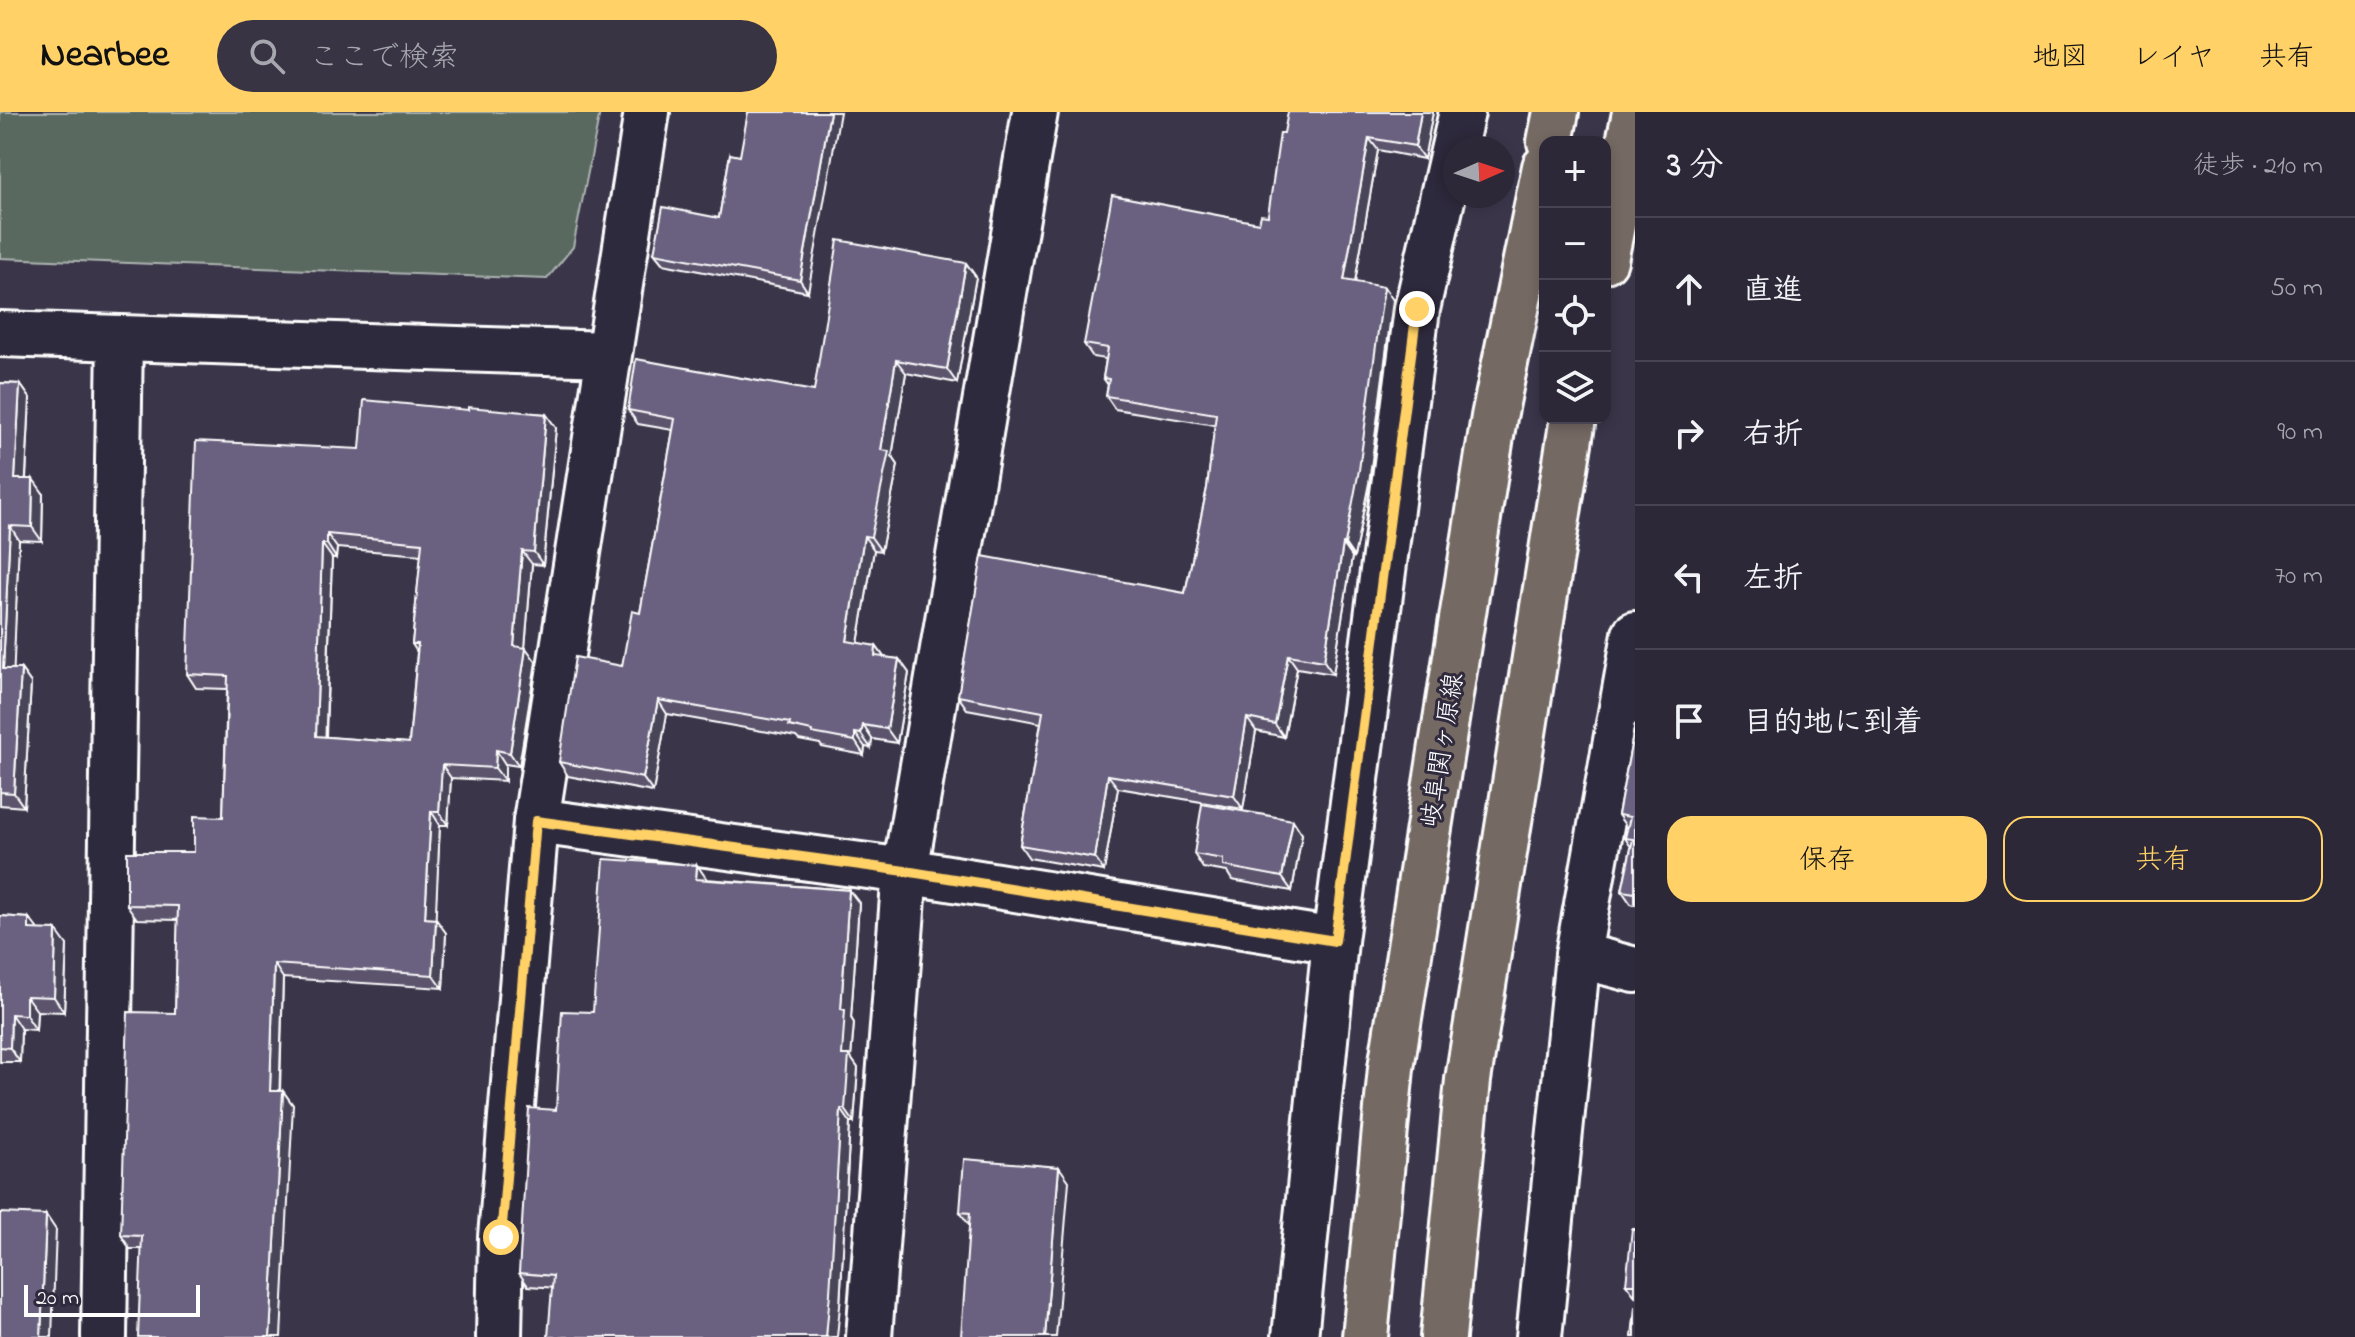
<!DOCTYPE html>
<html lang="ja">
<meta charset="utf-8">
<style>
body{margin:0;font-family:"Indie Flower","Klee One",sans-serif;background:#383443;color:#f1f3f6}
.controls{position:absolute;right:24px;top:24px;display:grid;overflow:hidden;border-radius:16px;box-shadow:0 4px 12px #0003}
.controls button{width:72px;height:72px;display:grid;place-items:center;padding:0;border:0;border-bottom:2px solid #484453;background:#2c2838;color:#f1f3f6;font:40px sans-serif}
.compass{position:absolute;left:1443px;top:24px;width:72px;height:72px;border-radius:50%;background:#2c2838;box-shadow:0 4px 12px #0003;rotate:87deg}
.scale{position:absolute;left:24px;bottom:20px;width:176px;box-sizing:border-box;padding-left:8px;border:4px solid #fff;border-top:0;font-size:22px;line-height:28px;white-space:nowrap;color:#fff;-webkit-text-stroke:6px #2f2a3d;paint-order:stroke}
.stop{position:absolute;width:24px;height:24px;margin:-18px;border:6px solid #ffd166;border-radius:50%;background:#fff}
.stop.end{background:#ffd166;border-color:#fff;box-shadow:0 2px 8px #0008}
.list{margin:0;padding:0;list-style:none}
h2{display:flex;justify-content:space-between;align-items:center;height:104px;margin:0;padding:0 32px;font-size:34px}
h2 small{font-size:26px;font-weight:400;color:#a6a6ae}
.list li{display:grid;grid-template-columns:52px 1fr auto;gap:24px;align-items:center;box-sizing:border-box;height:144px;padding:0 32px;border-top:2px solid #484453}
.list b{display:block;font-size:30px;white-space:nowrap}
.list em{font-size:26px;font-style:normal;color:#a6a6ae}
.actions{display:flex;gap:16px;padding:24px 32px}
.actions a{flex:1;padding:18px 0;border:2px solid #ffd166;border-radius:24px;text-align:center;font-size:28px;color:#ffd166}
.actions .main{background:#ffd166;color:#111}
.icon{flex:none;width:44px;height:44px;fill:none;stroke:currentColor;stroke-width:2;stroke-linecap:round;stroke-linejoin:round}
.map{position:relative;flex:none;width:1635px;height:1225px;overflow:hidden}
header{display:flex;align-items:center;gap:48px;box-sizing:border-box;height:112px;padding:0 40px;background:#ffd166;color:#111}
header strong{font-size:38px}
nav{display:flex;gap:44px;margin-inline-start:auto;font-size:28px}
.search{width:560px;height:72px;background:#383443;display:flex;align-items:center;gap:20px;box-sizing:border-box;padding:0 28px;border-radius:44px;color:#a6a6ae;font-size:30px}
main{display:flex}
aside{flex:1;background:#2c2838}
.map>svg:first-child{display:block}
.green{fill:#5a6961;stroke:#acb4b0;stroke-width:2}
.lines{fill:none;stroke-linecap:round;stroke-linejoin:round}
.minor-casing{stroke:#fff;stroke-width:50}
.primary-casing{stroke:#fff;stroke-width:50}
.minor{stroke:#2f2a3d;stroke-width:44}
.primary{stroke:#756964;stroke-width:44}
.wall{fill:#5b536d;stroke:#fff;stroke-width:2;fill-rule:evenodd}
.shaded-wall{fill:#4a4459;stroke:#fff;stroke-width:2}
.building{fill:#6a617f;stroke:#fff;stroke-width:2;fill-rule:evenodd}
.route{stroke:#ffd166;stroke-width:10}
.labels{text-anchor:middle;stroke-width:6;stroke-linejoin:round;paint-order:stroke}
.street-label{font-size:26px;fill:#fff;stroke:#2f2a3d}
</style>
<header>
<strong>Nearbee</strong>
<div class="search"><svg class="icon" aria-label="search" viewBox="0 0 24 24"><circle cx="10" cy="10" r="6"/><path d="M15 15l6 6"/></svg>ここで検索</div>
<nav><a>地図</a><a>レイヤ</a><a>共有</a></nav>
</header>
<main>
<div class="map">
<svg width="1635" height="1225" viewBox="0 0 1635 1225">
<rect width="100%" height="100%" fill="#3b354a"/>
<filter id="ink" filterUnits="userSpaceOnUse"><feTurbulence type="fractalNoise" baseFrequency=".0125" numOctaves="2"/><feDisplacementMap in="SourceGraphic" scale="16" xChannelSelector="R" yChannelSelector="G"/><feConvolveMatrix kernelMatrix="1 2 1 2 8 2 1 2 1" color-interpolation-filters="sRGB"/></filter>
<g filter="url(#ink)">
<path class="green" d="M0,0H600L573,135L547,167L0,146Z"/>
<g class="lines">
<defs>
<g id="minor">
<path d="M0,222L608,242"/>
<path d="M536,709L905,759L1335,829"/>
<path d="M1578,843L1635,858"/>
<path d="M104,1225L120,226"/>
<path d="M499,1225L501,1125L536,709L647,0"/>
<path d="M869,1225L905,759L1035,0"/>
<path d="M1295,1225L1335,829L1417,197L1462,0"/>
<path d="M1539,1225L1578,843L1635,522"/>
</g>
<g id="primary">
<path d="M1550,30L1556,0"/>
<path d="M1605,148L1635,1"/>
<path d="M1365,1225L1391,956L1494,305L1545,55"/>
<path d="M1443,1225L1468,968L1573,306"/>
</g>
</defs>
<use href="#minor" class="minor-casing"/>
<use href="#primary" class="primary-casing"/>
<use href="#minor" class="minor"/>
<use href="#primary" class="primary"/>
</g>
<g class="wall">
<path d="M1433,0L1424,47L1378,38L1355,170L1393,188L1369,371L1354,445H1352L1333,562L1297,556L1284,625L1256,619L1243,697L1118,676L1104,759L1029,746L1020,733L1041,611L967,597L958,584L1185,481L1207,376L1215,313L1115,297L1106,284L1108,273L1103,266L1106,247L1093,245L1084,232L1268,104L1284,21Z"/>
<path d="M730,42L808,180L663,152L654,141L719,106Z"/>
<path d="M966,151L976,165L957,271L906,261L892,344L898,353L881,439L874,438L858,531L876,534L884,545L899,547L909,561L897,631L872,627L871,636L865,635L864,643L822,635L820,632L799,628L796,625L667,602L653,680L568,664L559,650L622,554L640,501L673,318L638,312L628,298L814,279Z"/>
<path d="M0,271L20,272L30,286L26,367L43,381L42,429L19,428L13,557H21L31,571L24,695L0,693Z"/>
<path d="M468,298L546,302L556,316L543,453L532,452L525,536L536,550L519,654L505,652V669L451,666L448,713H440L435,807L446,821L443,876L283,866L280,979H283L293,993L141,1137H130L121,1123L175,901L178,808L137,807L127,793L194,740L223,705L227,577L196,576L187,562L360,337ZM337,436L421,443L412,532L417,540L409,631L326,625L332,446H336Z"/>
<path d="M1635,612V793L1631,792L1622,779L1631,735L1625,726L1627,716L1618,703Z"/>
<path d="M1302,722L1292,779L1232,768L1227,760L1203,756L1194,742Z"/>
<path d="M697,753L706,767L849,778L859,791L851,906L854,911L851,946L858,956L854,1010H850L840,1194L528,1174L519,1161L556,998L593,900Z"/>
<path d="M0,804L29,806L37,817L67,833L64,900L37,899L36,918L21,917L20,950H0Z"/>
<path d="M1069,1069L969,1113L960,1100Z"/>
<path d="M1626,1172H1635V1184Z"/>
</g>
<g class="shaded-wall">
<path d="M830,0H840L808,180L800,168Z"/>
<path d="M1421,0H1433L1424,47L1415,34Z"/>
<path d="M1369,26L1378,38L1353,181L1344,168Z"/>
<path d="M966,151L976,165L957,271L947,257Z"/>
<path d="M1384,175L1393,188L1369,371L1354,445L1345,432Z"/>
<path d="M896,248L906,261L892,344L898,353L881,439L871,425L881,338Z"/>
<path d="M20,272L30,286L25,381L15,367Z"/>
<path d="M546,302L556,316L543,453L534,440Z"/>
<path d="M33,367L43,381L42,429L32,415Z"/>
<path d="M10,414L19,428L13,571L3,557Z"/>
<path d="M327,422L337,436L336,446L327,432Z"/>
<path d="M864,424L874,438L856,543L847,529Z"/>
<path d="M322,432L332,446L325,638L316,624Z"/>
<path d="M1343,432L1352,445L1333,562L1324,549Z"/>
<path d="M522,439L532,452L524,548L514,534Z"/>
<path d="M876,534L886,548L875,544Z"/>
<path d="M526,536L536,550L519,654L510,641Z"/>
<path d="M1288,543L1297,556L1284,625L1275,612Z"/>
<path d="M899,547L909,561L897,631L887,617Z"/>
<path d="M21,557L31,571L24,695L14,681Z"/>
<path d="M658,588L667,602L653,680L643,666Z"/>
<path d="M1247,606L1256,619L1243,697L1234,684Z"/>
<path d="M863,613L872,627L871,636L861,622Z"/>
<path d="M855,621L865,635L864,643L855,629Z"/>
<path d="M496,638L505,652V669L495,656Z"/>
<path d="M442,653L451,666L448,713L439,700Z"/>
<path d="M1108,663L1118,676L1104,759L1095,746Z"/>
<path d="M431,699L440,713L435,820L425,806Z"/>
<path d="M1293,708L1302,722L1292,779L1282,765Z"/>
<path d="M697,753L706,766L705,780L696,767Z"/>
<path d="M849,778L859,791L851,906L854,911L851,946L858,956L854,1010L845,997L842,943L841,897Z"/>
<path d="M29,806L40,820L29,817Z"/>
<path d="M436,807L446,821L443,876L433,863Z"/>
<path d="M56,818L67,833L64,900L54,885Z"/>
<path d="M274,852L283,866L279,992L270,979Z"/>
<path d="M26,884L37,899L36,918L26,903Z"/>
<path d="M11,902L21,917L20,950L10,936Z"/>
<path d="M283,979L293,993L281,1225H270Z"/>
<path d="M841,997L850,1010L840,1194L837,1225H826Z"/>
<path d="M1059,1055L1069,1069L1056,1225H1045Z"/>
<path d="M46,1103L56,1118L52,1225H41Z"/>
</g>
<g class="building">
<path d="M748,0H830L800,168L654,141L663,95L719,106L730,42L740,44Z"/>
<path d="M1288,0H1421L1415,34L1369,26L1344,168L1384,175L1359,358L1345,432H1343L1324,549L1288,543L1275,612L1247,606L1234,684L1108,663L1095,746L1020,733L1043,600L958,584L982,444L1185,481L1207,376L1216,302L1106,284L1109,267L1103,266L1108,236L1084,232L1112,83L1259,111L1261,103L1268,104L1280,21H1284Z"/>
<path d="M838,128L966,151L947,257L896,248L881,338L889,339L871,425L864,424L847,529L876,534L875,544L899,547L887,617L863,613L861,622L855,621V629L812,621V619L789,614L790,611L658,588L643,666L559,650L575,545L622,554L632,499L640,501L675,307L628,298L636,247L814,279Z"/>
<path d="M0,271L20,272L15,367H33L32,415L10,414L3,557H21L14,681L0,680Z"/>
<path d="M364,288L468,298V295L546,302L534,440L522,439L514,534L526,536L510,641L496,638L495,656L442,653L439,700L431,699L425,806L436,807L433,863L274,852L270,979H283L270,1225H138L142,1124L121,1123L128,900L175,901L178,794L127,793V740H194V704L223,705L228,564L187,562L196,329L360,337ZM327,422L422,431L412,532H418L409,631L316,624L322,432H327Z"/>
<path d="M1635,612V781L1622,779L1633,727L1625,726L1630,705L1618,703Z"/>
<path d="M1202,692L1293,708L1282,765L1223,754V747L1194,742Z"/>
<path d="M604,747L697,753L696,767L849,778L841,897L845,898L842,943H849L845,997H841L830,1181L826,1225H548L553,1164L519,1161L529,996L556,998L562,899L593,900Z"/>
<path d="M0,804L29,806V817L56,818L54,885L26,884V903L11,902L10,936L0,935Z"/>
<path d="M964,1047L1059,1055L1045,1225H961L970,1101L960,1100Z"/>
<path d="M0,1101L46,1103L41,1225H0Z"/>
<path d="M1632,1117H1635V1172H1626Z"/>
<path d="M1635,1194V1225H1632Z"/>
</g>
</g>
<g class="lines" filter="url(#ink)">
<path class="route" d="M501,1125L536,709L905,759L1335,829L1417,197"/>
</g>
<g class="labels">
<g class="street-label">
<text transform="translate(1441 638) rotate(-81)" y="9">岐阜関ヶ原線</text>
</g>
</g>
</svg>
<div class="controls">
<button>+</button>
<button>−</button>
<button><svg class="icon" aria-label="locate" viewBox="0 0 24 24"><circle cx="12" cy="12" r="6"/><path d="M12 2v4M12 18v4M2 12h4M18 12h4"/></svg></button>
<button><svg class="icon" aria-label="layers" viewBox="0 0 24 24"><path d="M12 4l9 5-9 5-9-5zM3 14l9 5 9-5"/></svg></button>
</div>
<svg class="compass" viewBox="-18 -18 36 36"><path d="M0-13l5 13h-10z" fill="#e53935"/><path d="M0 13l5-13h-10z" fill="#a6a6ae"/></svg>
<div class="scale">20 m</div>
<div class="stop" style="left:501px;top:1125px"></div>
<div class="stop end" style="left:1417px;top:197px"></div>
</div>
<aside>
<h2>3 分<small>徒歩 · 210 m</small></h2>
<ul class="list">
<li><svg class="icon" aria-label="ahead" viewBox="0 0 24 24"><path d="M12 20V5M6 11l6-6 6 6"/></svg><div><b>直進</b></div><em>50 m</em></li>
<li><svg class="icon" aria-label="right" viewBox="0 0 24 24"><path d="M7 20v-9h11M14 6l5 5-5 5"/></svg><div><b>右折</b></div><em>90 m</em></li>
<li><svg class="icon" aria-label="left" viewBox="0 0 24 24"><path d="M17 20v-9H6M10 6l-5 5 5 5"/></svg><div><b>左折</b></div><em>70 m</em></li>
<li><svg class="icon" aria-label="arrive" viewBox="0 0 24 24"><path d="M6 21V4h12l-3 4 3 4H6"/></svg><div><b>目的地に到着</b></div></li>
</ul>
<div class="actions"><a class="main">保存</a><a>共有</a></div>
</aside>
</main>
